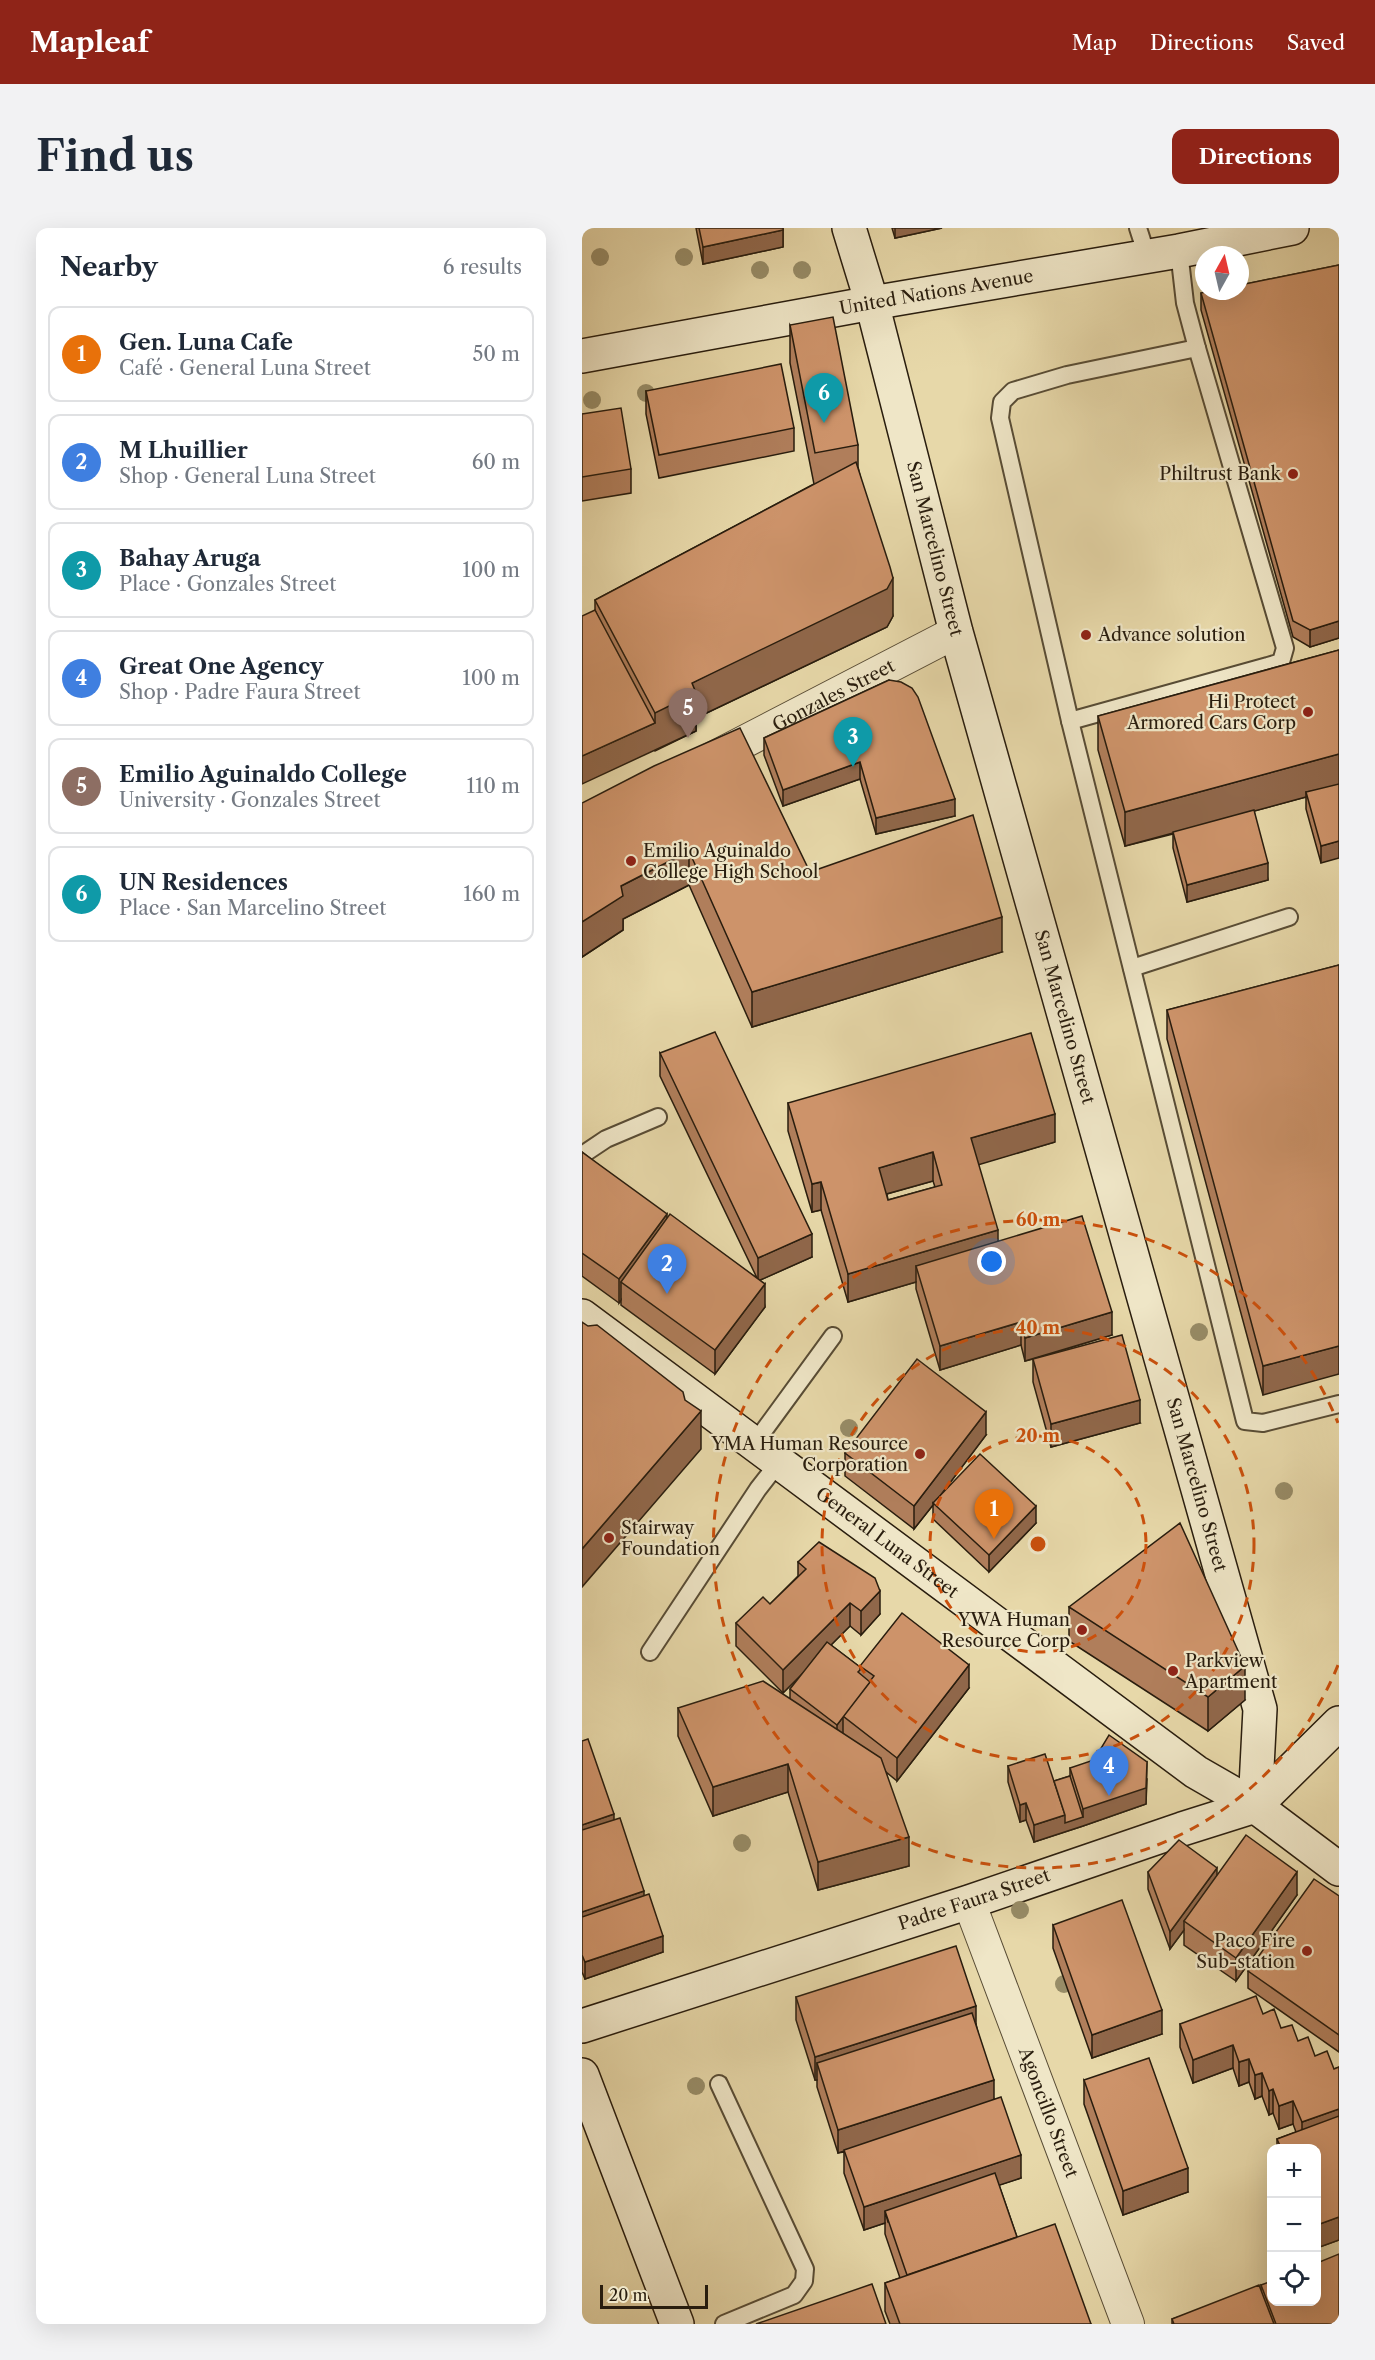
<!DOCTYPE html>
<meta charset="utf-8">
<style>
body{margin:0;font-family:"Libre Caslon Text",serif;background:#f2f2f3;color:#1f2937}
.controls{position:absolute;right:18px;bottom:18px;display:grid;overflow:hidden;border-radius:12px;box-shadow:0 6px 24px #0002}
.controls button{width:54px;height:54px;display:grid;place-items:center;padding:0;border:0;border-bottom:2px solid #e0e1e3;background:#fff;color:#1f2937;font:30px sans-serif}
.compass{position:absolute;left:613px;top:18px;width:54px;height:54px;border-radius:50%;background:#fff;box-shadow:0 6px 24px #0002;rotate:8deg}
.scale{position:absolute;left:18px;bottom:15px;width:108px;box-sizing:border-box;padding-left:6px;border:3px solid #291d0e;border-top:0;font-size:16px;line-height:21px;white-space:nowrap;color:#291d0e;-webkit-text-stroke:4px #efe6c7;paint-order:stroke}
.you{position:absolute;left:410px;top:1034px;width:21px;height:21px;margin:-15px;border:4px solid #fff;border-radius:50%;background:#1a73e8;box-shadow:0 0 0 9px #1a73e833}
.badge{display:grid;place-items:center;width:39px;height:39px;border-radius:50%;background:#8f2418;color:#fff;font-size:20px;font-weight:700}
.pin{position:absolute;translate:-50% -50px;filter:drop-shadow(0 2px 3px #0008)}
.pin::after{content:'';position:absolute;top:32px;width:21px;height:18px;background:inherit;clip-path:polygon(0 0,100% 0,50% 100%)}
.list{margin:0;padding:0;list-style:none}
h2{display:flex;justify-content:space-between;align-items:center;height:78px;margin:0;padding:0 24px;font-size:26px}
h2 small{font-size:20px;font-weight:400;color:#747a83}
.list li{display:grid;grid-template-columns:39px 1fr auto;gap:18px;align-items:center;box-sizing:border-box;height:96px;margin:0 12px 12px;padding:0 12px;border:2px solid #e0e1e3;border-radius:12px}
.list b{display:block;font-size:22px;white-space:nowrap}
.list p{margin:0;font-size:20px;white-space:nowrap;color:#747a83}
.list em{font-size:20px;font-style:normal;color:#747a83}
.icon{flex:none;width:33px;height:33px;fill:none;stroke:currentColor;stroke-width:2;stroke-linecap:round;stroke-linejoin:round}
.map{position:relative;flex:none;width:757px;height:2096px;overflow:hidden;border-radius:12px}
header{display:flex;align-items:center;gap:36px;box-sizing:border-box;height:84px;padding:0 30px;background:#8f2418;color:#fff}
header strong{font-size:28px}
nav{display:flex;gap:33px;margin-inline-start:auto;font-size:21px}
.intro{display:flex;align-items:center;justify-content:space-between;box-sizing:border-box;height:144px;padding:0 36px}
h1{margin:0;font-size:42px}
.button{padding:15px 27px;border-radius:12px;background:#8f2418;color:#fff;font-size:21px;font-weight:700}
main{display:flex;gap:36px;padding:0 36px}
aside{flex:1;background:#fff;border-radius:12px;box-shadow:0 6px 24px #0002}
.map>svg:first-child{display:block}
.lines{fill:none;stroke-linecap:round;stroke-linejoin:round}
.lane-casing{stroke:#584c35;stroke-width:20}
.street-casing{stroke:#584c35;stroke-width:34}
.secondary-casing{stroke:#291d0e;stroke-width:36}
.lane{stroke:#efe6c7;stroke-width:16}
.street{stroke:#efe6c7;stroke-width:32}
.secondary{stroke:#efe6c7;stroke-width:33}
.tree{fill:#978c67}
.wall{fill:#b07e5b;stroke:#291d0e;stroke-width:1.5;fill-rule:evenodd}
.shaded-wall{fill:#90674a;stroke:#291d0e;stroke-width:1.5}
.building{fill:#cd936a;stroke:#291d0e;stroke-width:1.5;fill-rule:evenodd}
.ring{fill:none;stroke:#cb500c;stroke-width:3;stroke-dasharray:10 8}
.poi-dot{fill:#8f2418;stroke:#efe6c7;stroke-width:2}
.labels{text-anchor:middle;stroke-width:4.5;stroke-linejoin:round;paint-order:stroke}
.street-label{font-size:18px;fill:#291d0e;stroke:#efe6c7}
.poi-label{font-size:18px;fill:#291d0e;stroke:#efe6c7;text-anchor:end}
.centre{fill:#cb500c;stroke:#efe6c7;stroke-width:3}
.ring-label{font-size:18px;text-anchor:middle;font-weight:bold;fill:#cb500c;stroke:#efe6c7;stroke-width:4.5;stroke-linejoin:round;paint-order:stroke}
</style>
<header>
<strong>Mapleaf</strong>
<nav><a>Map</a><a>Directions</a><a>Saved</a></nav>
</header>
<div class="intro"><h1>Find us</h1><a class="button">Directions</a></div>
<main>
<aside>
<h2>Nearby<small>6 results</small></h2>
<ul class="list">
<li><span class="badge" style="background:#e8710a">1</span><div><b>Gen. Luna Cafe</b><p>Café · General Luna Street</p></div><em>50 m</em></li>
<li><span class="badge" style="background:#3f7fe0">2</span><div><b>M Lhuillier</b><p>Shop · General Luna Street</p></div><em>60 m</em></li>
<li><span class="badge" style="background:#0f9aa8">3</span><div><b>Bahay Aruga</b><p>Place · Gonzales Street</p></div><em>100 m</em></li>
<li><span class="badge" style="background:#3f7fe0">4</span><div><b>Great One Agency</b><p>Shop · Padre Faura Street</p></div><em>100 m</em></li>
<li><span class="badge" style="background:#8d6e63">5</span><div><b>Emilio Aguinaldo College</b><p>University · Gonzales Street</p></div><em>110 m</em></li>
<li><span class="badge" style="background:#0f9aa8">6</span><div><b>UN Residences</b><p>Place · San Marcelino Street</p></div><em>160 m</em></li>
</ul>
</aside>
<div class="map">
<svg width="757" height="2096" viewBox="0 0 757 2096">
<rect width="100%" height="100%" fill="#e7d8a9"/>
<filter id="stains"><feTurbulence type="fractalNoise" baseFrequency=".00333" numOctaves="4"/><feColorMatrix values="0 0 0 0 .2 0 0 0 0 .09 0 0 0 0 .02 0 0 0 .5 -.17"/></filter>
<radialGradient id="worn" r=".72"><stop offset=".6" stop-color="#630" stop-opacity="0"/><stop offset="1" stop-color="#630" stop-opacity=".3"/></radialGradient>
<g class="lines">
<defs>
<g id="lane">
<path d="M556,0L565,28"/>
<path d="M615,120L485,147L431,163L420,174L418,190L488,493L663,1193L681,1195L757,1176"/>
<path d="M488,493L686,438L699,434L703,420L615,120L603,75L597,23"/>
<path d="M550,740L707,689"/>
<path d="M0,927L24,911L76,889"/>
<path d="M172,1216L251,1108"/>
<path d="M68,1424L176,1261L197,1234"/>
<path d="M137,1856L223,2041L222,2053L212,2067L142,2096"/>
</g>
<g id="street">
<path id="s1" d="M129,531L374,404"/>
<path id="s2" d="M387,1674L546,2096"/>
</g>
<g id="secondary">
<path id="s3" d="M267,0L290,75L374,404L678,1481L673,1578"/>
<path id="s4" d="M0,128L290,75L597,23L710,0"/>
<path id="s5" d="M0,1088L614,1544L673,1578L757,1641"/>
<path id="s6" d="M0,1798L387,1674L600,1601L673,1578L757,1495"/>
<path d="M0,1847L95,2096"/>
</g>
</defs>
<use href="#lane" class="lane-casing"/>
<use href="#street" class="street-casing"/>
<use href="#secondary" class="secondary-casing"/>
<use href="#lane" class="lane"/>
<use href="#street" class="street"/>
<use href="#secondary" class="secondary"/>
</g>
<g class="tree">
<circle cx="18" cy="29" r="9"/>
<circle cx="102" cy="29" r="9"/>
<circle cx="178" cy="42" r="9"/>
<circle cx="220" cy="42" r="9"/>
<circle cx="64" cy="165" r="9"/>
<circle cx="10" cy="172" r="9"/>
<circle cx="617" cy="1104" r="9"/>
<circle cx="267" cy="1200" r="9"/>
<circle cx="702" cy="1263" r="9"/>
<circle cx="160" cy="1615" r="9"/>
<circle cx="438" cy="1682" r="9"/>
<circle cx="482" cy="1756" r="9"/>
<circle cx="114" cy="1858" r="9"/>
</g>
<g class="wall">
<path d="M114,0H201V19L121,36Z"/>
<path d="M310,0H360L313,10Z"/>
<path d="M757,37V410L728,419L711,409L619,82V65Z"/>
<path d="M208,97L276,217V239L311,388L305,399L114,490V503L73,523L13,382V372L232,256L208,135Z"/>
<path d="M64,163L212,200V223L77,250L64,186Z"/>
<path d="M0,186L49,241V265L0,273Z"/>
<path d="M757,422L739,635L724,581V569L672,583L686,652L605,674L591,620V606L543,618L516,522V488Z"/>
<path d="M307,452L373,588L294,606L278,551L201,578L182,527V510Z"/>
<path d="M0,575L228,644L420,724L170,799L107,657L41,691V702L0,729Z"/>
<path d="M757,737L681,1167L585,811V782Z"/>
<path d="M78,825L230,1029L178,1052L183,1079L133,1146L39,1077V1072L37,1075L0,1048V924L85,990L175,1050L78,848Z"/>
<path d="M206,875L473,914L396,936L416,1013L530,1107L451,1131L558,1195L469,1219L451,1154V1131L443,1133L439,1117L358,1142L334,1061V1054L266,1074L239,982L230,984L206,903ZM351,953L353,959L306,972L305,966Z"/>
<path d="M404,1207L360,1265L454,1295L407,1344L351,1291V1277L332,1301L263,1248V1225Z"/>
<path d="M216,1334L298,1386L279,1407L268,1398L249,1417L278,1439V1438L387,1460L315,1553L304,1544L327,1638L236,1662L206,1564L131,1588L96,1508V1480L208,1470V1461L222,1444L201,1465L154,1418V1395L188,1376L216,1348Z"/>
<path d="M487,1379L663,1472L626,1503L487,1413Z"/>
<path d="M0,1513L62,1668L81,1724L3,1751L0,1744Z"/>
<path d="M426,1538L472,1553L488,1548V1540L565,1551L564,1576L501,1598L452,1614L444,1592L438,1594L426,1554Z"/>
<path d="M566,1644L635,1647L715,1667L654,1753L602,1717V1702L588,1721L566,1661Z"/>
<path d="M757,1668V1824L666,1760V1743Z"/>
<path d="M471,1697L580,1806L510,1830L471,1720Z"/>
<path d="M214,1769L394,1796L412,1872L439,1950L417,1957L435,2009L509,2096H308L303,2083V2055L318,2050L303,2006V1995L282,2002L262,1945V1924L256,1925L235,1859V1852H233L214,1792Z"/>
<path d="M681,1786L733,1828L752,1841L757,1839V2012L735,2020V1920H695V1911L714,1904L711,1896L697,1901L691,1885L687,1887L680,1868L673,1871L667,1854L657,1858L651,1840L611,1855L598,1819V1796Z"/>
<path d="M502,1852L606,1964L541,1987L502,1876Z"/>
<path d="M679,2057L757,2096H590V2091L679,2063Z"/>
</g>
<g class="shaded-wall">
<path d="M313,0H360L313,10Z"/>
<path d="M201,2V19L121,36V19Z"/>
<path d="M311,350V388L305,399L114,490V503L0,556V528L73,495V485L110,455Z"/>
<path d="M757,393V410L728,419V402Z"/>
<path d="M757,526V560L724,564V569L543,618V584Z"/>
<path d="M278,534V551L201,578V562Z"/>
<path d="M373,571V588L294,606V590Z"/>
<path d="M757,613V630L739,635V618Z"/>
<path d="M107,623V657L41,691V702L0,729V694L39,658Z"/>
<path d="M686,635V652L605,674V657Z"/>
<path d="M420,689V724L170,799V764Z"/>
<path d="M473,886V914L389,939V910Z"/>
<path d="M351,924V953L297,968V940Z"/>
<path d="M239,954V982L230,984V956Z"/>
<path d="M85,986V1009L39,1054V1072L37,1075V1051Z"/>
<path d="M416,1002V1030L334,1038V1054L266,1074V1046Z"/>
<path d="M230,1006V1029L176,1053V1030Z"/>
<path d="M183,1056V1079L133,1146V1122Z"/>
<path d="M530,1084V1107L443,1133V1110Z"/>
<path d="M439,1094V1117L358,1142V1118Z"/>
<path d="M757,1118V1146L681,1167V1138Z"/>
<path d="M558,1172V1195L469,1219V1196Z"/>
<path d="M119,1183V1221L0,1359V1321Z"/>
<path d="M404,1184V1207L352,1276L351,1275V1277L332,1301V1278Z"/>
<path d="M454,1278V1295L407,1344V1327Z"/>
<path d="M298,1363V1386L279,1407V1383Z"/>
<path d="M268,1375V1398L201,1465V1442Z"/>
<path d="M387,1437V1460L315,1553V1530Z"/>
<path d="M663,1438V1472L626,1503V1469Z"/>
<path d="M261,1489V1506L255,1514V1497Z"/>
<path d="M565,1534L564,1576L501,1598L452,1614V1597L483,1587L501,1589V1581Z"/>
<path d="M206,1536V1564L131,1588V1559Z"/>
<path d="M444,1575V1592L438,1594V1577Z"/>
<path d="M32,1586V1603L0,1614V1597Z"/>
<path d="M327,1609V1638L236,1662V1634Z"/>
<path d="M635,1640V1657L602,1693V1702L588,1721V1704Z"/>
<path d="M715,1644V1667L654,1753V1730Z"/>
<path d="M62,1663V1680L0,1701V1684Z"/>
<path d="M81,1708V1724L3,1751V1734Z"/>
<path d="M394,1778V1801L235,1835V1852H233V1829Z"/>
<path d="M580,1782V1806L510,1830V1807Z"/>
<path d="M651,1817V1840L611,1855V1832Z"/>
<path d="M667,1831V1854L657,1858V1834Z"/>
<path d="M680,1845V1868L673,1871V1847Z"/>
<path d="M412,1852V1876L256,1925V1902Z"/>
<path d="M691,1861V1885L687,1887V1863Z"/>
<path d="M711,1873V1896L697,1901V1878Z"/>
<path d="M757,1881V1904L720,1917V1894Z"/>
<path d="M439,1927V1950L306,1994L303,1983V1995L282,2002V1979Z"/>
<path d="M606,1940V1964L541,1987V1963Z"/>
<path d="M757,1989V2012L735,2020V1997Z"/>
</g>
<g class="building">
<path d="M117,0H201V2L121,19Z"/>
<path d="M757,37V393L728,402L711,393L619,65L629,63H658V57Z"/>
<path d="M251,89L276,217L233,225L208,97Z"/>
<path d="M199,136L212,200L77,227L64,163Z"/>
<path d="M39,180L49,241L0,249V186Z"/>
<path d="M274,234L308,339L311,350L305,361L110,455L114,465L73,485L13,372Z"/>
<path d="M13,382L73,495L0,528V388Z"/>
<path d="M757,422V526L543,584L516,488Z"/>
<path d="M307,452L319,454L330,460L336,469L373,571L294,590L278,534L201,562L182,510Z"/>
<path d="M158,500L228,644L391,587L420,689L170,764L107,623L39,658L41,668L0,694V575L72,538Z"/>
<path d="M757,556V613L739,618L724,564Z"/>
<path d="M672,582L686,635L605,657L591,604Z"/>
<path d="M757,737V1118L681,1138L585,782Z"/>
<path d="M133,804L230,1006L176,1030L78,825Z"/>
<path d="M449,805L473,886L389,910L416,1002L266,1046L239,954L230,956L206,875ZM351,924L360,957L306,972L297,940Z"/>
<path d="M0,924L85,986L37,1051L0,1025Z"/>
<path d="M88,986L183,1056L133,1122L39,1054Z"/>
<path d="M500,988L530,1084L443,1110L439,1094L358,1118L334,1038Z"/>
<path d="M0,1094L6,1098L15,1097L101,1164L103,1172L119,1183L0,1321Z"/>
<path d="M540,1107L558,1172L469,1196L451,1131Z"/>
<path d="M335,1131L404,1184L332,1278L263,1225Z"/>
<path d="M398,1226L454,1278L407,1327L351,1275Z"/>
<path d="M598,1295L663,1438L626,1469L487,1379Z"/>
<path d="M237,1314L293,1350L298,1363L279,1383L268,1375L201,1442L154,1395L181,1369L188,1376L224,1341L216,1334Z"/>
<path d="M320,1385L387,1437L315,1530L261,1488L292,1448L278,1438Z"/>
<path d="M245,1414L278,1439V1442L276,1444L288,1454L255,1497L208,1461Z"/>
<path d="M181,1453L299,1530L327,1609L236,1634L206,1536L131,1559L96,1480Z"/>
<path d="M527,1507L565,1534L564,1560L501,1581L488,1540L512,1532Z"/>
<path d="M6,1511L32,1586L0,1597V1513Z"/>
<path d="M463,1526L483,1587L452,1597L444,1575L438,1577L426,1538Z"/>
<path d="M488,1548L501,1589L483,1595V1587L472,1553Z"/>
<path d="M38,1590L62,1663L0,1684V1602Z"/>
<path d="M664,1607L715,1644L654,1730L602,1693Z"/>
<path d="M597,1612L635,1640L588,1704L566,1644Z"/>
<path d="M732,1651L757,1668V1807L666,1743Z"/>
<path d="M67,1666L81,1708L3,1734L0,1727V1689Z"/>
<path d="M540,1672L580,1782L510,1807L471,1697Z"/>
<path d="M374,1718L394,1778L233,1829L214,1769Z"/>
<path d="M674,1768L681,1786L692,1781L699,1800L710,1797L716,1813L726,1809L733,1828L745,1823L752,1841L757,1839V1881L720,1894L711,1873L697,1878L691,1861L687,1863L680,1845L673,1847L667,1831L657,1834L651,1817L611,1832L598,1796Z"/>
<path d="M390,1785L412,1852L256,1902L235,1835Z"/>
<path d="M567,1830L606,1940L541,1963L502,1852Z"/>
<path d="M419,1869L439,1927L282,1979L262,1922Z"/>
<path d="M757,1888V1989L735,1997V1920H699L695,1911Z"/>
<path d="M413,1945L435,2009L325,2047L303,1983Z"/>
<path d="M473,1996L509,2096H318L303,2055Z"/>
<path d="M757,2026V2096H694L679,2057L690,2053V2073H735V2035Z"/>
<path d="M290,2056L304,2096H174Z"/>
<path d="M677,2057L692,2096H592L590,2091Z"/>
</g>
<g class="ring">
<circle cx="456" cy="1316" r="108"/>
<circle cx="456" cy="1316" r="216"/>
<path d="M756 1437A324 324 0 1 1 756 1195"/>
</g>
<g class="poi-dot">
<circle cx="711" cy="246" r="6"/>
<circle cx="504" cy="407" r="6"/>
<circle cx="726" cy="484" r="6"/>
<circle cx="49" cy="633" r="6"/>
<circle cx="338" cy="1226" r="6"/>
<circle cx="27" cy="1310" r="6"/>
<circle cx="500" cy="1402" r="6"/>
<circle cx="591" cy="1443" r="6"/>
<circle cx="725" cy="1723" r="6"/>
</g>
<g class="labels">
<g class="street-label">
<text dy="6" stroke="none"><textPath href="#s4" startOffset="360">United Nations Avenue</textPath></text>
<text dy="6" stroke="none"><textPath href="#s3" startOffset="332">San Marcelino Street</textPath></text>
<text dy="6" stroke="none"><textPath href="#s1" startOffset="138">Gonzales Street</textPath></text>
<text dy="6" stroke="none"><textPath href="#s3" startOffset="818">San Marcelino Street</textPath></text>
<text dy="6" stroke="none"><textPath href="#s3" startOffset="1304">San Marcelino Street</textPath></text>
<text dy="6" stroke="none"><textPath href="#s5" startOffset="380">General Luna Street</textPath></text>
<text dy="6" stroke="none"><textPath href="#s6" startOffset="412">Padre Faura Street</textPath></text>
<text dy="6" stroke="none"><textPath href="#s2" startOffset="225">Agoncillo Street</textPath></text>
</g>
<g class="poi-label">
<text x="699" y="252">Philtrust Bank</text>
<text x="516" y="413" text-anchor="start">Advance solution</text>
<text x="714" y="480">Hi Protect<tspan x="714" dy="21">Armored Cars Corp</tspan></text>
<text x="61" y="629" text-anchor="start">Emilio Aguinaldo<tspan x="61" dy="21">College High School</tspan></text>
<text x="326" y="1222">YMA Human Resource<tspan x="326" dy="21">Corporation</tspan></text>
<text x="39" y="1306" text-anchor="start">Stairway<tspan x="39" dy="21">Foundation</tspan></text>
<text x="488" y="1398">YWA Human<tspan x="488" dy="21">Resource Corp</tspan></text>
<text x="603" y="1439" text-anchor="start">Parkview<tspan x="603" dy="21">Apartment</tspan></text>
<text x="713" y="1719">Paco Fire<tspan x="713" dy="21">Sub-station</tspan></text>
</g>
</g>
<circle cx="456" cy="1316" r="9" class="centre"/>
<g class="ring-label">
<text x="456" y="998">60 m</text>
<text x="456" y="1106">40 m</text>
<text x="456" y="1214">20 m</text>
</g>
<rect width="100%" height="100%" filter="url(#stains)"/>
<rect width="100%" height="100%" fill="url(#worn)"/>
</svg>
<div class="controls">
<button>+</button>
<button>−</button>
<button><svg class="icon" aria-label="locate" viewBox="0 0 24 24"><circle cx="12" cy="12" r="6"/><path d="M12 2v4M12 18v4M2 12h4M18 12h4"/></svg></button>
</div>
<svg class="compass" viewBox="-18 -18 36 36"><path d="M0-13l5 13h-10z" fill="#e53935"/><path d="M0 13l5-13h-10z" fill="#747a83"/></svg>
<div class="scale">20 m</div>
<div class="you"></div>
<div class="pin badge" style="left:412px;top:1311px;background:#e8710a">1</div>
<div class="pin badge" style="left:85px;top:1066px;background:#3f7fe0">2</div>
<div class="pin badge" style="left:271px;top:539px;background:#0f9aa8">3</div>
<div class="pin badge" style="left:527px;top:1568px;background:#3f7fe0">4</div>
<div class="pin badge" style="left:106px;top:510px;background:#8d6e63">5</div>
<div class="pin badge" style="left:242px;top:195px;background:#0f9aa8">6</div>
</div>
</main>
